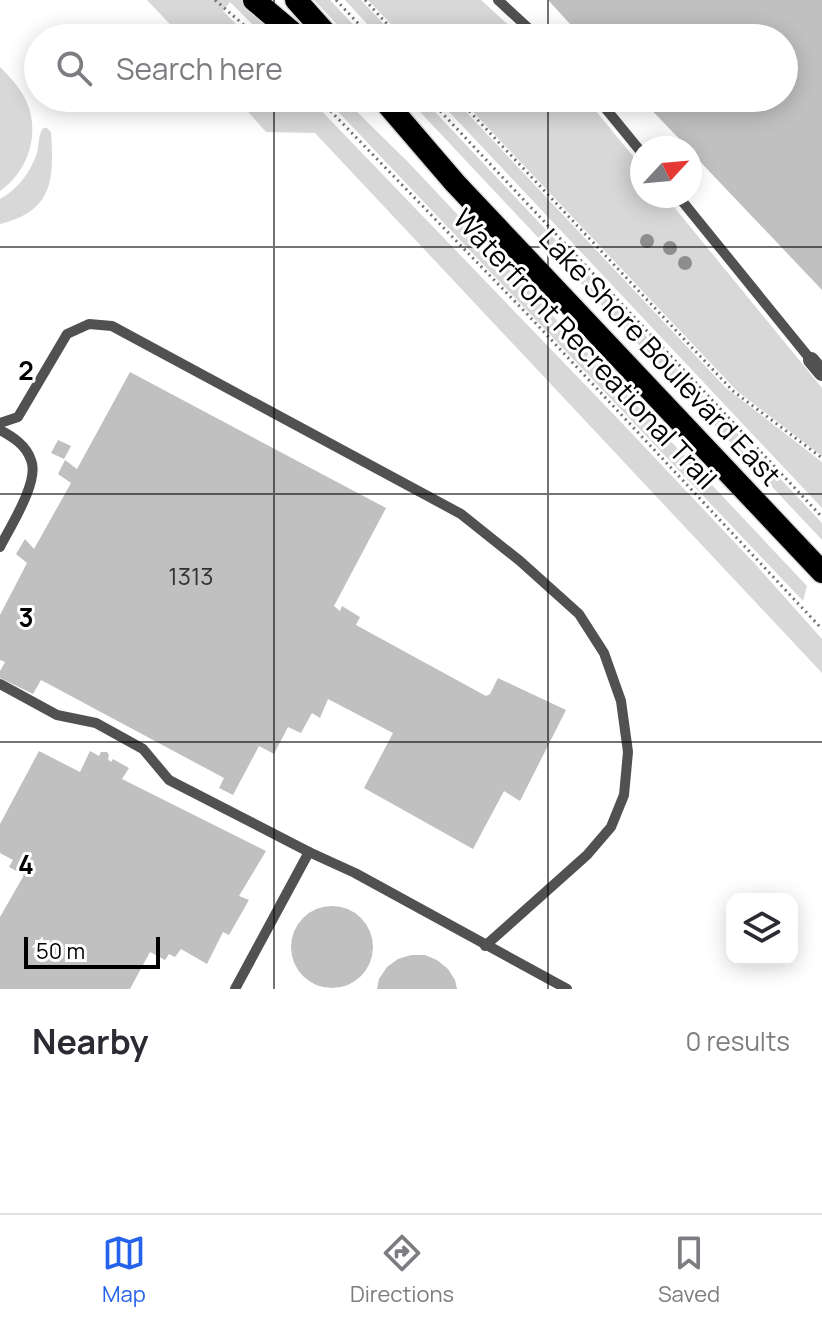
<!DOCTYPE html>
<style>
body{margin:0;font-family:Manrope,sans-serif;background:#f2f2f3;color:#2b2b33}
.controls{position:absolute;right:24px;bottom:24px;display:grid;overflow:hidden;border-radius:16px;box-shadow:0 4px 20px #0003}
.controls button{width:72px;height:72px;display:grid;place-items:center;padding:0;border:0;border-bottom:2px solid #e1e1e2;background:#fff;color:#2b2b33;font:40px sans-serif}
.compass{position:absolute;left:630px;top:136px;width:72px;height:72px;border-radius:50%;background:#fff;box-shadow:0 4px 20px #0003;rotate:64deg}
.scale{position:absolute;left:24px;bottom:20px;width:136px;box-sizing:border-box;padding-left:8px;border:4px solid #000;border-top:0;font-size:22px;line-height:28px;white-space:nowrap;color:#000;-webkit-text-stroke:6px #fff;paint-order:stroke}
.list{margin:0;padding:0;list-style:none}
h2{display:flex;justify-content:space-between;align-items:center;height:104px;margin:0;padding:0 32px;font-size:34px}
h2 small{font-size:26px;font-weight:400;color:#7c7c81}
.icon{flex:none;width:44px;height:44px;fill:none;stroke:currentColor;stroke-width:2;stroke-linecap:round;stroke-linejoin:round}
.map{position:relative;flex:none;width:822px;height:989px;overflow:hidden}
.search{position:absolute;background:#fff;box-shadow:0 4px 20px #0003;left:24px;right:24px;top:24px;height:88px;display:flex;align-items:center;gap:20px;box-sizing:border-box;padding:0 28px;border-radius:44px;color:#7c7c81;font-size:30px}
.sheet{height:224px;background:#fff}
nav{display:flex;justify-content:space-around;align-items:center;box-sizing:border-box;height:112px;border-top:2px solid #e1e1e2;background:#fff;font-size:22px;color:#7c7c81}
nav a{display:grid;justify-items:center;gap:4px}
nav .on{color:#2563eb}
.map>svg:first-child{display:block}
.green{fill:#d8d8d8}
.building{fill:#c0c0c0}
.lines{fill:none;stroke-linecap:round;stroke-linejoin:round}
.trunk-casing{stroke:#dbdbdb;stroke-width:25}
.path{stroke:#737373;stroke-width:3;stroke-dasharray:2 4;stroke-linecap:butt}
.service{stroke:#515151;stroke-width:10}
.minor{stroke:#515151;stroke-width:16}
.trunk{stroke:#000;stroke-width:22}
.tree{fill:#8d8d8d}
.grid{fill:none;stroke:#000;stroke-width:2;stroke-opacity:0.55}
.labels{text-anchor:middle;stroke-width:6;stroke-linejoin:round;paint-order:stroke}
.number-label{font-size:24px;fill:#303030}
.street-label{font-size:28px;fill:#000;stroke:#fff}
.grid-label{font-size:26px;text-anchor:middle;font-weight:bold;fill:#000;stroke:#fff;stroke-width:6;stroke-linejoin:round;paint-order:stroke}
</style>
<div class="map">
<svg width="822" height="989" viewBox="0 0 822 989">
<rect width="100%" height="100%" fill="#fff"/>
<g class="green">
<path d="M147,0H242L282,38H266L230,2L223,11L250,38H183Z"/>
<path d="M314,0H330L366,38H350Z"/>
<path d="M345,0H361L397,38H380Z"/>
<path d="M368,0H481L523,38H404Z"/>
<path d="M0,67C12,79 24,92 29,108C39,139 26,173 0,191Z"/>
<path d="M236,98H309L622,423L756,565L822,639V673L315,133L266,132Z"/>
<path d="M325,98H343L409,163L807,586L803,601Z"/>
<path d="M407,98H422L822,523V540Z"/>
<path d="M436,98H453L726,388L822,462V508Z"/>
<path d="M460,98H585L642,167V196H665L822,388V456L737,391Z"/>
<path d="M43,128H47L51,132C54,179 54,211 0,224V199C18,189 30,173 37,153C39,145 38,136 43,128Z"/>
</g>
<g class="building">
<path d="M548,0H822V290L690,151V148H688L640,98H784V38H583Z"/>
<path d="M130,372L386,508L334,606L340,611L342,606L360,617L356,625L486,696L490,694L498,678L566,710L520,801L504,791L473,849L364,788L393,733L328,699L320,718L312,713L301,733L288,727L274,754L259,746L233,795L219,788L224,778L41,680L33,694L0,678V671L5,662L0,660V615L27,563L16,554L25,539L34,549L71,483L58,474L65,460L77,469Z"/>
<path d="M58,440L71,446L64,459L51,453Z"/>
<path d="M39,751L80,772L90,751L99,756L101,752H107L109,755L108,759L111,762L113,759L129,768L122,779L266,851L239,896L249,900L229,935L223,932L207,964L181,949L175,957L169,954L165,960L150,952L130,989H0V917L24,875L9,867L13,860L0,853V824Z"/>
<circle cx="332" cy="947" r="41"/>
<path d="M411,955H425L437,960L448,969L455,980L457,989H377L379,979L387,967L398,959Z"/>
</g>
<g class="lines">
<defs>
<g id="trunk">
<path d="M254,0L299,38"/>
<path d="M296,0L330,38"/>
<path d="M382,98L455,183L822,572"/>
</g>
</defs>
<use href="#trunk" class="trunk-casing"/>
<g class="path">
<path d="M215,0L259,38"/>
<path d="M336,0L372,38"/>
<path d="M365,0L400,38"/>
<path d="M318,98L528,315L822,629"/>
<path d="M428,98L822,517"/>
<path d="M457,98L733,391L822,458"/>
</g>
<g class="service">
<path d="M498,0L539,38"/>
<path d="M597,98L642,153"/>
<path d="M678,196L811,360"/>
<path d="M0,423L18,417L67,334L89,324L112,326L461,514L520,561L579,614L604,653L621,701L628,752L624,795L611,827L587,855L485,946"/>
<path d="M0,430C13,437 26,445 31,460C40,481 10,527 0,547"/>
<path d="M0,684L57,715L96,723L143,749L169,780L309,852L355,873L567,989"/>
<path d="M235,989L309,852"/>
</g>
<path class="minor" d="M811,360L822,373"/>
<use href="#trunk" class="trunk"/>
</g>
<g class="tree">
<circle cx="647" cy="241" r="7"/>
<circle cx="670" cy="248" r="7"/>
<circle cx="685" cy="263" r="7"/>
</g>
<path class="grid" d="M274,0V38M548,0V38M274,98V989M548,98V989M0,247H822M0,494H822M0,742H822"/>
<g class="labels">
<g class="number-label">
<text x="191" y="585">1313</text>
</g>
<g class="street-label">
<text transform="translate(585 349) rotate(47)" y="10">Waterfront Recreational Trail</text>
<text transform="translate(660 357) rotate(47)" y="10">Lake Shore Boulevard East</text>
</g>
</g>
<g class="grid-label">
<text x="26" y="380">2</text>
<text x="26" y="627">3</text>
<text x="26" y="874">4</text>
</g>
</svg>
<div class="controls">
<button><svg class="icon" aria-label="layers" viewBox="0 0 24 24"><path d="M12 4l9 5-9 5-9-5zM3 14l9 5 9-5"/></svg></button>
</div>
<svg class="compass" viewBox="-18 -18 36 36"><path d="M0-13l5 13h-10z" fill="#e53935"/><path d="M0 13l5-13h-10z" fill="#7c7c81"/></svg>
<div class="scale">50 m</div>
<div class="search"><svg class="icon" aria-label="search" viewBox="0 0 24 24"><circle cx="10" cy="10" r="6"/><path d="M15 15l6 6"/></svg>Search here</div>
</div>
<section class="sheet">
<h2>Nearby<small>0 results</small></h2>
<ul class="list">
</ul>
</section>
<nav>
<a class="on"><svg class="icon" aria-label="map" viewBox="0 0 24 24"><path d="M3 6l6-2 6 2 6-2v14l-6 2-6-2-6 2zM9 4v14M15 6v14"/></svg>Map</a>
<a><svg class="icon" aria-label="directions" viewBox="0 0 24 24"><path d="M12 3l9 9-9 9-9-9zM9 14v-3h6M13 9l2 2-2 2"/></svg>Directions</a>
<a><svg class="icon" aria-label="saved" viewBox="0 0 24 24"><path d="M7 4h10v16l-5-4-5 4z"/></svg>Saved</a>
</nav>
